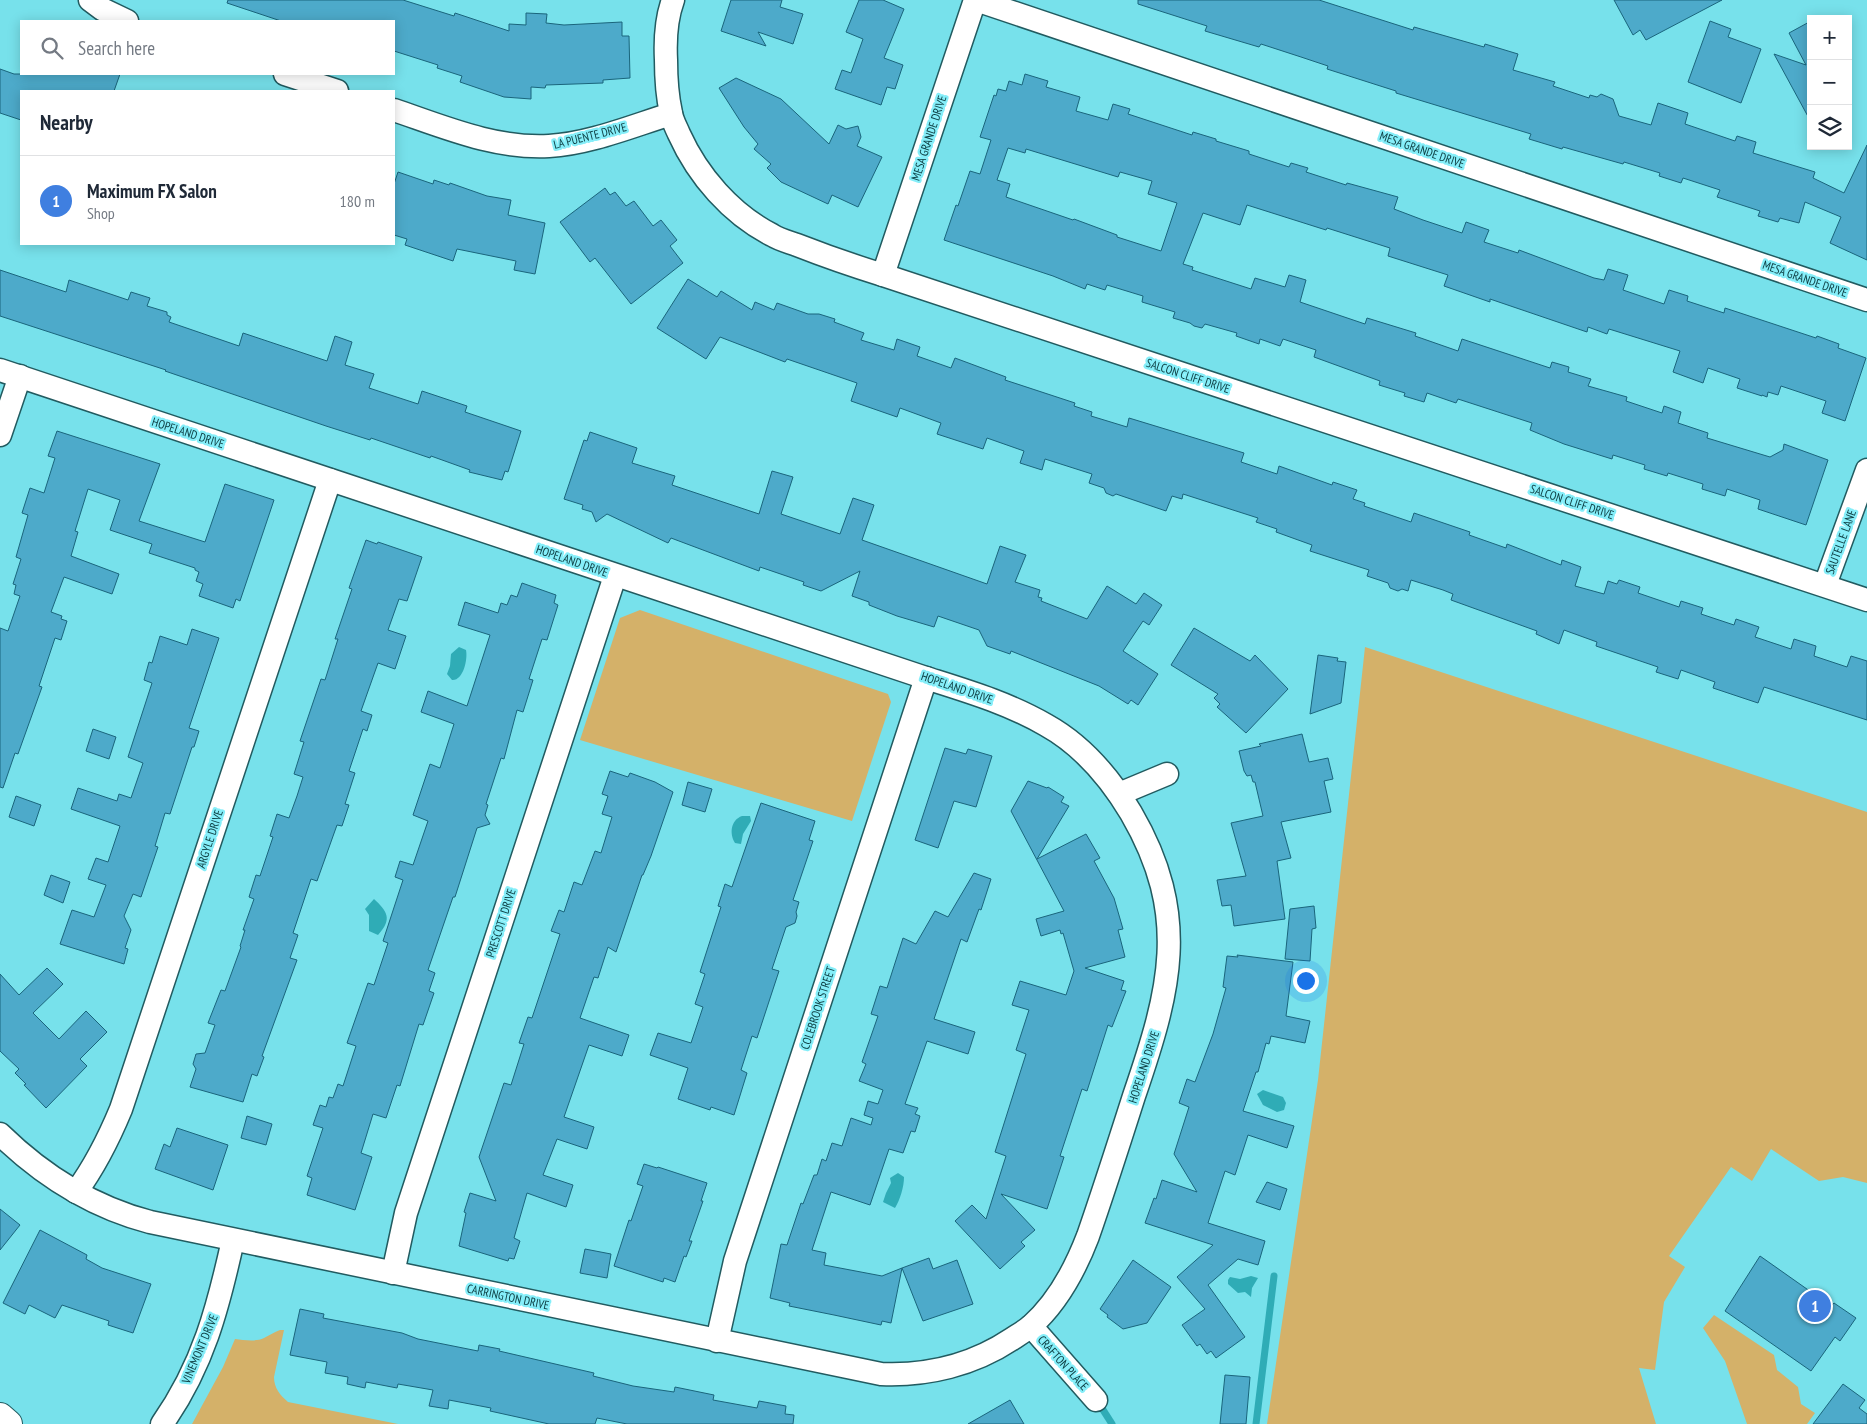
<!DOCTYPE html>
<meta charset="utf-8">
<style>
body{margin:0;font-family:"PT Sans Narrow",sans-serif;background:#f2f2f3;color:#1f2937}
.controls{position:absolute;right:15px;top:15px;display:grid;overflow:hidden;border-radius:0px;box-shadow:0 2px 12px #0003}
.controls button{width:45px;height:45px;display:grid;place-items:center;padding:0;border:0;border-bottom:1px solid #e0e1e3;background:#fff;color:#1f2937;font:25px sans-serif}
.you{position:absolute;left:1305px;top:980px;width:18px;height:18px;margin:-12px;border:4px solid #fff;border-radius:50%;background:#1a73e8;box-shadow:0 0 0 8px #1a73e833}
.badge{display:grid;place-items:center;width:32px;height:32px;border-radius:50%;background:#ea580c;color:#fff;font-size:16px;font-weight:700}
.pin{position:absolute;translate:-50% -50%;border:2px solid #fff;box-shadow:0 1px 5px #0006}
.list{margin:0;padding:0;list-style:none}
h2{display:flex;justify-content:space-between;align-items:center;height:65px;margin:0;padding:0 20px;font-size:21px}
h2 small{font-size:16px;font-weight:400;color:#747a83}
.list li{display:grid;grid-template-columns:32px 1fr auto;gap:15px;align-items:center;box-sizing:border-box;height:90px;padding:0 20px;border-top:1px solid #e0e1e3}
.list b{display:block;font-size:19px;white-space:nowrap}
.list p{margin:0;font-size:16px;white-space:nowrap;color:#747a83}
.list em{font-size:16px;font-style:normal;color:#747a83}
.icon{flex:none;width:28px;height:28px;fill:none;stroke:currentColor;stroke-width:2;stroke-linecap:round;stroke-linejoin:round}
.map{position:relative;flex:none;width:1867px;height:1424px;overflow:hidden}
.search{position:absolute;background:#fff;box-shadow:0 2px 12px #0003;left:20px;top:20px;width:375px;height:55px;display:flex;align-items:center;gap:12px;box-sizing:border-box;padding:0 18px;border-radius:0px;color:#747a83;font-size:19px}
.panel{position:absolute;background:#fff;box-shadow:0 2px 12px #0003;left:20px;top:90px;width:375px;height:155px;border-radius:0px}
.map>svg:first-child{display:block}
.green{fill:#d4b169}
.water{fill:#2facb6}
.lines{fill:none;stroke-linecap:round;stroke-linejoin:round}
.stream{stroke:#2facb6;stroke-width:7}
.building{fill:#4daaca;stroke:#1a657c;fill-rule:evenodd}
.minor-casing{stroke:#225b60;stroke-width:25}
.secondary-casing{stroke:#225b60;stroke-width:30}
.minor{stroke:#fff;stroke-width:22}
.secondary{stroke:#fff;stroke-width:28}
.labels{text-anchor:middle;stroke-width:4.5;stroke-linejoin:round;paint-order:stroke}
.street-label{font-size:12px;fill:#0b3b3f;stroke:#85eef9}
</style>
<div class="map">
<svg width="1867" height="1424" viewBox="0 0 1867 1424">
<rect width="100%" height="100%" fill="#77e1eb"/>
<g class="green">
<path d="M640,610L888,694L891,702L852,821L580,740L620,618Z"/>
<path d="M1365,647L1867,812V1183L1843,1177L1819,1181L1771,1149L1752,1181L1731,1167L1669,1256L1685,1267L1664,1302L1655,1370L1639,1368L1656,1424H1267L1318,1080Z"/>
<path d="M1714,1315L1774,1355L1777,1370L1798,1387L1801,1404L1815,1413L1807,1424H1747L1725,1361L1703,1328Z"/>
<path d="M280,1330H284L274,1377C274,1388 280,1395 288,1402L398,1424H192L223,1367L235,1339C244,1340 256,1342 264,1338C270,1335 274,1332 280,1330Z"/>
</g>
<g class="water">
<path d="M459,647L466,650C468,660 463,681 452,680L447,674L450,666L451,654Z"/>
<path d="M742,816H750L751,821L743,834L741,844L735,843C729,833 731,820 742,816Z"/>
<path d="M374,899C387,911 393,919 378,935L369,931V915L365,909Z"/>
<path d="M1263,1090L1283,1097L1286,1103L1284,1110L1277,1112L1263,1105L1257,1094Z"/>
<path d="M898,1173L904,1177C904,1187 900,1200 895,1208L883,1202L886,1193L891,1183L890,1178Z"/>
<path d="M1251,1276L1258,1278L1252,1288L1251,1297L1245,1292L1238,1293L1228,1284V1280L1230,1277L1240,1279Z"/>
</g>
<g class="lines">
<g class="stream">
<path d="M1098,1402L1112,1424"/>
<path d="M1256,1424L1274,1276"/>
</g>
</g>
<g class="building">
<path d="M228,0H403L454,16L455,13L509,31V24L526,25V13L547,14L546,23L564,25L622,22V36H629L630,78L603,80V83L546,85L545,88L531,87V99L504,97L460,82L462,76L437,68L438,65L394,51V21H281L227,3Z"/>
<path d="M731,0H782L780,7L803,14L793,44L758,32L766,46L721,31Z"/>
<path d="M859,0H883L904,9L884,58L903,65L895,89L887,87L881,105L835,89L842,70L851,73L863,39L846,32Z"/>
<path d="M1138,0H1319L1413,30L1414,27L1484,47L1485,44L1518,54L1513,70L1555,82L1553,86L1589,98L1590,95L1597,97L1601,94L1613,99L1619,116L1651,125L1658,103L1688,113L1685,124L1735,141L1737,136L1756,142L1753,153L1815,172L1813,178L1844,193L1867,145V260L1830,243L1841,217L1805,202L1799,223L1780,218L1778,222L1758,216L1760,211L1717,197L1720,190L1683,178L1681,183L1659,176L1660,173L1624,162L1623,164L1563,147L1562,149L1529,139L1531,134L1396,93V91L1327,69L1328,66L1301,57L1261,44L1259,47L1205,31L1207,26L1138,4Z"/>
<path d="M1614,0H1722L1646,40L1640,30L1633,35Z"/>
<path d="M1710,21L1731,29L1728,37L1761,49L1741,103L1688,82Z"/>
<path d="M1811,21V122L1774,54L1806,65L1789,33Z"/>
<path d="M0,69L14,74H120L114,91H21V120L0,113Z"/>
<path d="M1025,74L1048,81L1046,87L1080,97L1076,111L1108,120L1113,104L1130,109L1128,114L1192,135L1193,132L1216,139V141L1249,151V154L1289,167L1291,163L1308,168L1306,172L1346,185L1347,183L1398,197L1394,209L1423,220L1462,233L1466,222L1489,230L1484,242L1518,253L1519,250L1594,278L1604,280L1608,269L1628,275L1623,290L1664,304L1669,290L1688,296L1687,301L1724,313L1725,308L1816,338L1817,336L1839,344L1838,348L1866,358L1845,421L1822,413L1826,401L1781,386L1778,395L1768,392L1767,397L1762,395V396L1737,388L1740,379L1708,368L1703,383L1673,372L1680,351L1609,329L1607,334L1588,327L1587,332L1490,299V302L1444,286L1448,275L1388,256L1390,248L1327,228L1326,230L1247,205L1240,225L1203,213L1183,264L1193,267L1192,270L1251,289L1255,278L1285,287L1289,275L1306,280L1300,302L1365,324L1367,318L1416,333L1415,336L1458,351L1462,339L1550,368L1552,362L1569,367L1568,372L1591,379L1588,386L1627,397L1626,401L1662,413L1664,406L1681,412L1678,423L1708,433L1707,438L1770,457L1783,450L1784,444L1828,460L1806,525L1758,509L1760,500L1727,489L1725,496L1702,489L1703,484L1668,473L1667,476L1644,469L1645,465L1613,455L1612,459L1564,444L1530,430L1532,423L1458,399L1456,403L1427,393L1424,402L1404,396L1405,393L1379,385L1380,381L1314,357L1316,350L1283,339L1280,346L1260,339L1259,344L1236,336L1237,333L1205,324L1202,328L1194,326L1190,323L1173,318L1175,312L1142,302L1143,296L1107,285L1105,290L1087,284L1085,289L1053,276L944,240L956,205L958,206L970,171L980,174L991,140L980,137L994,95L996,96L998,89L1006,91L1009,81L1022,85ZM1008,148L1025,153L1026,149L1118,177L1120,172L1152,181L1148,194L1177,203L1161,251L1117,237V235L1074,219L1073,220L1006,197L1010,184L997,180Z"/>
<path d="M736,78L781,99L829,144L838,125L846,129L858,126L861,137L857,146L882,157L858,207L832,195L828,204L781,182L767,168L771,164L754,149L758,144L744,127L719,88Z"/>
<path d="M398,172L433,184L434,180L449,185L450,183L487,196L511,200L508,215L545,223L535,274L514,270L516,261L457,249L453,261L405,245L407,239L394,235V184Z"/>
<path d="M605,188L610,195L615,192L626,206L634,201L653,226L661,220L677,240L670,246L683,263L631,304L595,258L590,262L560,222Z"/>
<path d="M0,270L66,292L69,280L128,300L131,292L150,298L147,306L167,312V315L171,317L169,322L239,346L243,333L327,361L335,336L352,342L345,365L374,374L369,388L418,404L422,391L467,406L465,412L521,431L508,472L505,471L502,480L469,472L470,470L431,456L430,458L371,438L370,440L326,426L165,371L166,370L0,316Z"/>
<path d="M688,279L717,297L721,291L752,310L755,302L774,310L777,303L808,314H819L835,319L834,322L864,333L861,340L894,350L897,339L920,347L917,356L951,368L955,358L1006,377L1005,380L1075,403L1074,406L1092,412L1091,416L1127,427L1129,418L1244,453L1241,462L1277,474L1279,466L1332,485L1333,482L1357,490L1353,499L1365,503L1364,506L1411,522L1414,513L1470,532L1469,535L1506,548L1507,544L1561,565L1562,560L1581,567L1575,586L1604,594L1608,581L1617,584L1619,580L1640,587L1638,593L1679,607L1681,601L1703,608L1701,614L1734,625L1736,619L1759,627L1755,637L1791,649L1794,639L1816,646L1814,656L1847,667L1851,656L1867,661V720L1764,687L1758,703L1713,688L1715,682L1681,670L1678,679L1656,672L1658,667L1596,646L1597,642L1564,630L1559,644L1536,634L1537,631L1451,600L1453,594L1443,590L1411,580L1408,591L1402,589L1398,591L1390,588L1388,583L1367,576L1369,570L1310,551L1312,545L1276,532L1277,529L1256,522L1258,518L1183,494L1182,499L1172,496L1166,511L1116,494L1113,496L1106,493L1104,488L1089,483L1092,474L1045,459L1042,470L1020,463L1024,451L987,438L983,449L937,434L941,423L900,408L897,417L851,401L857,383L787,359L785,362L720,337L706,359L657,328Z"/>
<path d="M57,431L160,464L139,521L205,542L225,484L274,500L240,601L236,599L233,608L199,596L203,584L196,581L199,572L195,570V568L149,553L152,544L110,530L120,500L88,489L75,531L78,532L71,556L119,574L112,594L64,577L51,612L62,616L61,619L67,621L61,640L55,638L39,686L42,687L18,754L15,753L3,788L0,787V628L8,631L20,596L14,594L16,585L13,584L21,559L16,557L28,515L22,513L30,488L44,493L55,458L48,456Z"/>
<path d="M590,432L637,448L632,463L675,476L672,485L759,514L772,471L793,477L781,514L840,534L853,498L874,505L862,540L987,584L1000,546L1026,555L1015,582L1040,590L1038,597L1042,598L1041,601L1087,619L1107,586L1136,604L1144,593L1162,605L1149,625L1143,621L1123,651L1158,674L1138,705L1131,700L1128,704L1099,686L1011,651L1010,654L987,646L979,630L938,616L934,627L897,616L869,605V602L852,596L860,571L821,591L803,585L804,582L760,567L759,571L671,538L668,543L607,514L596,522L592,512L582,509L583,505L564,499L584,440L587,441Z"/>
<path d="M366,540L377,544L378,542L422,557L407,601L399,599L388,630L406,636L395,669L378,663L367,694L361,711L372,715L367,731L363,729L349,771L355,773L345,804L349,805L342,826L337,825L317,881L311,879L293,933L298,935L290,958L297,960L262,1056L264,1057L257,1076L252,1074L243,1102L190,1087L196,1069L193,1064L196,1054L205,1053L215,1025L208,1023L221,990L225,991L241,947L240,946L245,930H243L254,899L249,897L256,875L260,876L273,837L270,836L277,814L289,818L297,796L303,777L294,774L304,742L300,741L321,679L325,680L338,639H335L352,589L349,588Z"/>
<path d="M522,583L556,595L554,603L558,605L547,640L542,639L529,679L533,680L523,712L517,710L504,759L501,758L486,804L488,805L485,815L490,824L477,828L455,897H453L428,970L435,973L429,991L434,993L423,1025L419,1024L400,1086L397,1085L386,1118L373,1114L361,1153L372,1157L355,1210L307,1195L312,1178L307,1176L323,1128L313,1125L320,1105L326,1107L329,1097L333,1098L338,1084L343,1086L356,1046L347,1043L368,983L374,985L388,943L383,941L403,880L395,877L400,861L413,865L428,821L413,815L430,764L440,768L454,724L421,712L428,691L467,706L490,635L458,625L465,602L498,613L501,603L507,605L511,595L517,597Z"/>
<path d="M1194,628L1250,661L1255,655L1288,689L1246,733L1217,707L1220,704L1214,698L1218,694L1171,665Z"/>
<path d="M192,629L219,638L189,728L199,731L194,747H192L170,814L165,813L155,846L158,847L141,897L133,894L124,916L131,930L125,948L128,949L124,964L60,944L72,910L94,917L106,885L88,879L96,858L108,862L120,826L71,809L78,788L117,801L119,794L131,798L143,763L128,757L152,683L144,680L149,662L152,663L160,636L187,645Z"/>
<path d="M1318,655L1338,658L1337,661L1346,662L1341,703L1310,714Z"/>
<path d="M93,729L116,737L109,759L86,751Z"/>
<path d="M1302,734L1309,762L1328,758L1333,779L1324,781L1331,812L1281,822L1291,858L1277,861L1285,919L1234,926L1231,905L1222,906L1217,880L1246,876L1231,823L1263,816L1255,782H1253L1251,775L1247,776L1244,771L1239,751L1261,746L1259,744Z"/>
<path d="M945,748L966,754L968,749L992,756L976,807L954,801L938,848L915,840Z"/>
<path d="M610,771L628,777L630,773L655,782L673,792L651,856L643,875H642L616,952L608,947L598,978L594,977L580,1018L629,1035L622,1056L589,1045L564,1117L594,1127L587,1149L557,1139L543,1175L573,1185L566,1207L527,1193L514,1238L520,1241L514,1259L509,1258L508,1261L459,1246L466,1213L464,1212L470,1193L496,1201L479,1157L504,1083L511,1085L524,1044L519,1043L528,1017L532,1018L560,934L551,931L559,910L564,912L574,882L582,885L595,851L601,853L612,817L602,814L608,796L602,794Z"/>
<path d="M1028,781L1047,788L1048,787L1064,797L1061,802L1069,806L1037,859L1086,834L1100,858L1094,861L1114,898L1123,929L1118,930L1125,957L1085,968L1124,981L1121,990L1126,991L1112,1027L1108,1025L1087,1091L1082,1089L1060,1156L1064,1157L1047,1209L1001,1194L1035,1230L1021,1242L1025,1246L1000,1269L955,1221L972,1205L986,1219L1006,1156L995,1152L1026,1054L1016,1050L1029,1010L1012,1005L1020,981L1066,995L1074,971L1063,933L1061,934L1060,930L1041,936L1036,919L1064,911L1011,811Z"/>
<path d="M688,782L712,789L705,812L682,805Z"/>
<path d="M16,796L41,805L34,826L9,817Z"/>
<path d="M761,803L815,821L809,840L813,841L793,900L799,902L796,912L797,916L795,923L786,927L772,969L779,971L757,1038L752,1036L741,1070L747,1073L734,1115L711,1107L710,1110L678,1099L688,1068L650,1055L658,1033L691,1043L703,1007L695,1004L705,974L700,972L721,907L718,906L725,884L732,887Z"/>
<path d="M974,873L991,879L981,910L979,909L967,942L961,939L934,1019L975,1032L968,1054L927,1041L905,1104L918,1108L915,1114L920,1116L915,1132L911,1131L903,1153L889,1149L870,1205L831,1192L812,1250L826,1253L824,1265L882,1276L902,1268L891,1323L882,1321L881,1325L834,1315L789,1306L790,1303L770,1298L781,1244L787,1245L801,1203L803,1204L814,1175H817L822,1159L826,1161L832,1143L842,1146L851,1118L871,1125L873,1118L864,1115L868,1101L878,1104L883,1090L859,1081L866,1064L862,1062L878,1016L871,1014L880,986L887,988L903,938L916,944L935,911L948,917Z"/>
<path d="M51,875L70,882L63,903L44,895Z"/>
<path d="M1314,906L1316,928L1312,929L1310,961L1285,959L1290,909Z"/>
<path d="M1237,955L1293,962L1286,1016L1310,1021L1305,1043L1271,1036L1269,1044L1266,1043L1258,1072H1256L1243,1111L1294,1126L1287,1148L1248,1135L1235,1175L1225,1171L1208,1223L1265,1241L1258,1265L1238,1259L1208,1285L1245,1337L1216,1358L1211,1351L1207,1354L1200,1344L1197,1346L1182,1325L1205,1309L1177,1277L1213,1245L1145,1223L1154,1198L1156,1199L1162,1180L1197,1192L1174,1154L1189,1107L1179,1103L1187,1079L1195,1082L1213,1034L1226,988L1223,987L1227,956L1238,957Z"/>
<path d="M47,968L63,984L33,1013L59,1039L86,1011L107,1032L80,1059L87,1066L46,1108L24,1085L26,1084L15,1073L19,1069L0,1051V974L19,995Z"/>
<path d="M247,1116L272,1124L266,1145L241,1138Z"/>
<path d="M177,1128L228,1145L213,1190L155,1169L164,1144L170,1147Z"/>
<path d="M644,1164L657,1168L658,1167L707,1183L701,1201H703L689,1241H692L686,1257L684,1256L675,1282L664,1278L663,1282L614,1266L629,1220L631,1221L643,1186L637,1184Z"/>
<path d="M1267,1182L1287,1189L1280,1210L1256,1202Z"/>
<path d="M0,1209L20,1225L0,1250Z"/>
<path d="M40,1230L87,1255L86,1259L102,1268L151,1284L133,1333L108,1325L109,1321L62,1305L55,1318L29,1305L25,1314L3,1303Z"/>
<path d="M585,1249L611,1254L607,1278L580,1273Z"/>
<path d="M1760,1256L1831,1306L1834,1303L1856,1318L1840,1341L1835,1337L1811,1371L1725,1311Z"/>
<path d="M929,1258L933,1269L957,1260L973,1304L923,1321L902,1268Z"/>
<path d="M1133,1260L1171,1287L1147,1323L1123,1329L1107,1317L1108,1315L1100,1309Z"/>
<path d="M300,1309L324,1314L323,1318L402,1333L418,1339L478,1351L479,1345L500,1349L499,1351L594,1373L593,1376L633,1386L674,1392L675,1387L714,1395L713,1400L757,1408L759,1401L786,1406L785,1414L794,1415L793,1424H627L597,1418L595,1424H549L490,1411L491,1408L449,1400L448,1409L429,1406L433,1390L398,1384L397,1388L366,1382L365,1388L347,1384L348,1377L325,1373L327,1362L290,1355Z"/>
<path d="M1225,1375L1250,1377L1246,1424H1220Z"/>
<path d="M1843,1384L1865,1400L1859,1408L1867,1414V1424H1813Z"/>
<path d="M1010,1400L1024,1424H968Z"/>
</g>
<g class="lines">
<defs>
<g id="minor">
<path d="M90,0L102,9L127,21"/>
<path d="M673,0C666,19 665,40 666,60C666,77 667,95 671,113C672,120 676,127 679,134C698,176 731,214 772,235C780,240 789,242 797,245C825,256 854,266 883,275L1867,600"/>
<path d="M976,0L1867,300"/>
<path d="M285,74L337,91"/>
<path d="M394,110C444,127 495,149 549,146C589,144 632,126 671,114"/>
<path d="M883,275L975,0"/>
<path d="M0,370L926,678C967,691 1008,703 1046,725C1082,745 1110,778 1131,813C1191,916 1170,991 1134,1096C1119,1143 1104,1190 1088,1236C1075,1270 1058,1302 1031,1326C1025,1331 1018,1335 1012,1339C973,1365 927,1376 881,1374L150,1222C93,1207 42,1175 0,1134"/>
<path d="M0,435L20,376"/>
<path d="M1825,585L1867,470"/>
<path d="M1119,794L1167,774"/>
<path d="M76,1192C95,1166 109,1138 121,1109L330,480"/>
<path d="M393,1273L406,1213L615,576"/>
<path d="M1031,1326L1096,1400"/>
<path d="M717,1341L735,1261L926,678"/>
<path d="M162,1424C203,1366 218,1308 233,1240"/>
</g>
<path id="secondary" d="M0,1417L8,1424"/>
</defs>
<use href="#minor" class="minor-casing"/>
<use href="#secondary" class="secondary-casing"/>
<use href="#minor" class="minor"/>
<use href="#secondary" class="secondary"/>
</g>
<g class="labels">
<g class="street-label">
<text transform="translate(590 136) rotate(-14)" y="4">LA PUENTE DRIVE</text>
<text transform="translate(929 138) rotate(-72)" y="4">MESA GRANDE DRIVE</text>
<text transform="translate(1422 150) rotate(19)" y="4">MESA GRANDE DRIVE</text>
<text transform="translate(1805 279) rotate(19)" y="4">MESA GRANDE DRIVE</text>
<text transform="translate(1188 376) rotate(18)" y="4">SALCON CLIFF DRIVE</text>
<text transform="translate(188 433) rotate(18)" y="4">HOPELAND DRIVE</text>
<text transform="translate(1572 502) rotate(18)" y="4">SALCON CLIFF DRIVE</text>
<text transform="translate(1841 542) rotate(-70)" y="4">SAUTELLE LANE</text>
<text transform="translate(572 561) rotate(19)" y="4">HOPELAND DRIVE</text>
<text transform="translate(957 688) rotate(19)" y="4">HOPELAND DRIVE</text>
<text transform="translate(210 839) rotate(-72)" y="4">ARGYLE DRIVE</text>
<text transform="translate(501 923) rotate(-72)" y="4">PRESCOTT DRIVE</text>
<text transform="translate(818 1008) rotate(-72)" y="4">COLEBROOK STREET</text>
<text transform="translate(1144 1067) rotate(-72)" y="4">HOPELAND DRIVE</text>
<text transform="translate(508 1297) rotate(12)" y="4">CARRINGTON DRIVE</text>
<text transform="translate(200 1349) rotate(-67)" y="4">VINEMONT DRIVE</text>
<text transform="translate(1063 1363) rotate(48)" y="4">CRAFTON PLACE</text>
</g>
</g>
</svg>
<div class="controls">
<button>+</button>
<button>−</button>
<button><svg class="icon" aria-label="layers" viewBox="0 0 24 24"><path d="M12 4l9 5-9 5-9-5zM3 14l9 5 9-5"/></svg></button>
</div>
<div class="you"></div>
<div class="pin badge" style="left:1815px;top:1306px;background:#3f7fe0">1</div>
<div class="search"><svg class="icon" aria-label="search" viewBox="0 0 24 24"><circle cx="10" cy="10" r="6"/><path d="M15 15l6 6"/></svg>Search here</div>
<section class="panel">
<h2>Nearby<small></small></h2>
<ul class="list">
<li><span class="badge" style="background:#3f7fe0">1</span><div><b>Maximum FX Salon</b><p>Shop</p></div><em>180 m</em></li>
</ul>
</section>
</div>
